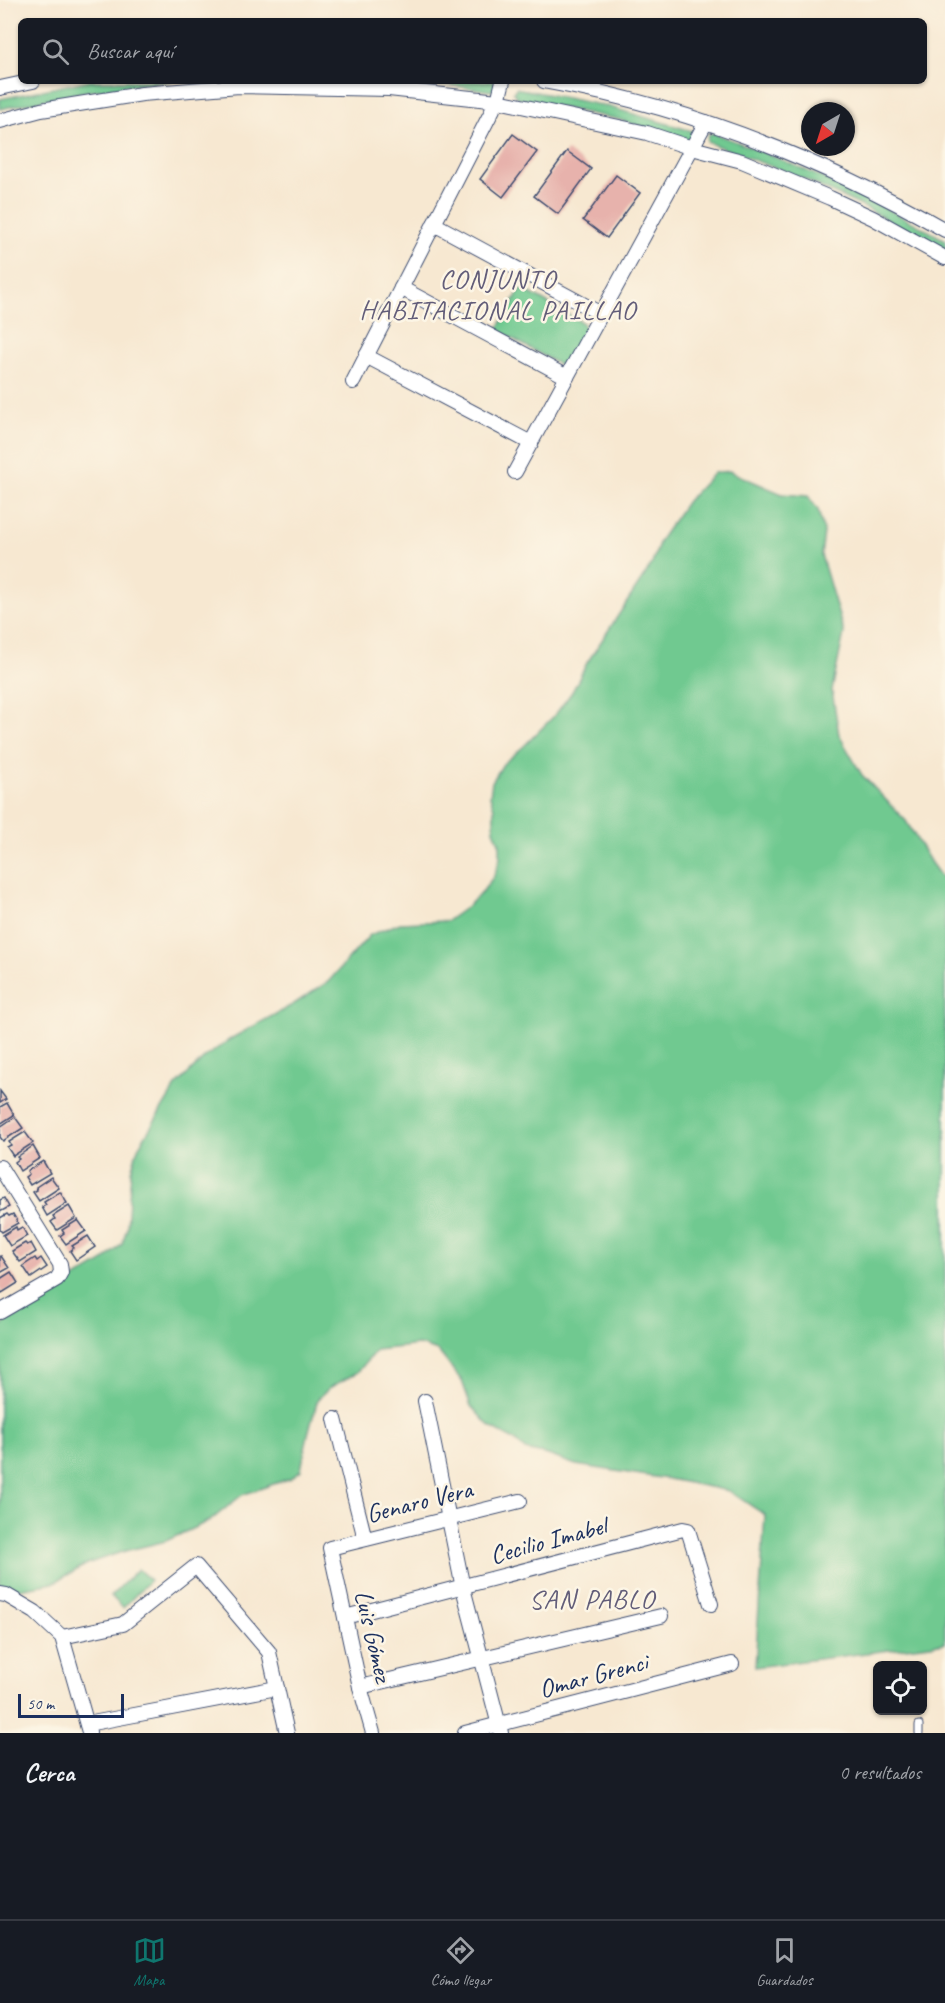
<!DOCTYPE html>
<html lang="es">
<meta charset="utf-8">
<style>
body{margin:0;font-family:Caveat,sans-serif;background:#242831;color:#f1f3f6}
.controls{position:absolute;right:18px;bottom:18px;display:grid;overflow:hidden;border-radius:9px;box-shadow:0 2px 4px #0004}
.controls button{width:54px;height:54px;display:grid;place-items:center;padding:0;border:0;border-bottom:2px solid #363941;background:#171b24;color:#f1f3f6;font:30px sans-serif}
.compass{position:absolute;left:801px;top:102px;width:54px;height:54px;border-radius:50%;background:#171b24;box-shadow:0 2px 4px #0004;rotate:219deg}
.scale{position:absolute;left:18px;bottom:15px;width:106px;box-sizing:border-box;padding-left:6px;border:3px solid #1b2f5e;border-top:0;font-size:16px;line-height:21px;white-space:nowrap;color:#1b2f5e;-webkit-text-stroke:4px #fcf5e5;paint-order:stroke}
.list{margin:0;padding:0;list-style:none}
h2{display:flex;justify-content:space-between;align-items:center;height:78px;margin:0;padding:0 24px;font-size:26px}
h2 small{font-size:20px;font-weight:400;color:#9ea1a6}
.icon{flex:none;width:33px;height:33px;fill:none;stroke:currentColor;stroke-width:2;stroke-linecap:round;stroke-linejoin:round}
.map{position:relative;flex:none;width:945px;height:1733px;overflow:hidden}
.search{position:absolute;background:#171b24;box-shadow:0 2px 4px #0004;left:18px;right:18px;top:18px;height:66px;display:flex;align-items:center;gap:15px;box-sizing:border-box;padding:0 21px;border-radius:9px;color:#9ea1a6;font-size:22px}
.sheet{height:186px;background:#171b24}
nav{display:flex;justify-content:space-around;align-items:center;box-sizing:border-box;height:84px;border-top:2px solid #363941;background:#171b24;font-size:16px;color:#9ea1a6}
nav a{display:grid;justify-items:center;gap:3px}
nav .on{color:#0f766e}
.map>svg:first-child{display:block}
.green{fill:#70c990;stroke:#467c77;stroke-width:1.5}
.building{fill:#e7b2ac}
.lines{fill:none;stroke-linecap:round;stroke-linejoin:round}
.service-casing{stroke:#3c4b6f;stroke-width:9}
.minor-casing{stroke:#3c4b6f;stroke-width:16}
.service{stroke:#fff;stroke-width:7}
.minor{stroke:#fff;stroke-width:14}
.labels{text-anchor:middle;stroke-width:5;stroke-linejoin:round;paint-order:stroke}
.street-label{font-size:26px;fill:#1b2f5e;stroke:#fcf5e5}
.neighbourhood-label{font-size:27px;letter-spacing:1.5px;fill:#625d79;stroke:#fcf5e5}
</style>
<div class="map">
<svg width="945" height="1733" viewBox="0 0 945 1733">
<rect width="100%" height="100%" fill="#fcf5e5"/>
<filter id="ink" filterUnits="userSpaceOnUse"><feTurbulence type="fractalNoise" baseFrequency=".0167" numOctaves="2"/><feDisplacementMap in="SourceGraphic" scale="12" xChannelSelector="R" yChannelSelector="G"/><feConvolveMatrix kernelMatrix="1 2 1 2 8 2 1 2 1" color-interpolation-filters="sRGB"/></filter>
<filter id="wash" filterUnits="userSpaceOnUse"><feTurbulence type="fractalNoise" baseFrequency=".008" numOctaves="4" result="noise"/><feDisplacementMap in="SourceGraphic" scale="24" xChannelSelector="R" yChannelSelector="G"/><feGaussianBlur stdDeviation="1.35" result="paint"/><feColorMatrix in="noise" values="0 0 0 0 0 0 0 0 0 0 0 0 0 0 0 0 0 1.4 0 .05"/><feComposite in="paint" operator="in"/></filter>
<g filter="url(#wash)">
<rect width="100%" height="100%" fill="#f7e8d1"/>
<g class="green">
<path d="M86,81H172L83,92L0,109V99Z"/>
<path d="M418,81H494L496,84L495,89L491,91Z"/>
<path d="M516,88L606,106L692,131L694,134L688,141L617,119L519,99L513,93Z"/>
<path d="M713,133C796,163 868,197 945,240V252L868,209L804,179L707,142L708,135Z"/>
<path d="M521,288L583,323L586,332L565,368L497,330Z"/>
<path d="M729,471L782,494L808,496L818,510L824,532L821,555L844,633L832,690L839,735L862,775L906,821L931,863L945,882V1643L755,1667L765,1515L729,1491L674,1480L576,1465L548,1455L525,1450L516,1441L490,1427L471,1406L462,1381L438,1351L419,1345L376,1350L358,1372L329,1388L318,1399L308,1434L301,1470L291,1478L242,1495L211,1520L166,1541L125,1551L89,1563L53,1583L8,1591L0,1589V1326L56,1290L104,1261L122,1244L127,1228L131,1171L138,1148L176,1086L205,1057L232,1038L294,1004L328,982L370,935L400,923L447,921L468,906L483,891L494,876L500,858V845L494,830V808L490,796L492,782L503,764L524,746L555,715L572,692L587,663L652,564L660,540L687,501L714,473Z"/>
<path d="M138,1569L150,1580L123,1608L111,1596Z"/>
</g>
<g id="blocks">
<g class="building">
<path d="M513,134L537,152L503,197L480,179Z"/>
<path d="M567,151L591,169L558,214L534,196Z"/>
<path d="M616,175L640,193L607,238L583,220Z"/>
<path d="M0,1091L6,1099L0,1103Z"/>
<path d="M7,1103L14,1115L0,1124V1107Z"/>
<path d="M15,1117L23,1128L3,1141L0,1137V1127Z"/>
<path d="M25,1132L33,1143L13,1156L7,1147L11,1145L9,1142Z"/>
<path d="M33,1146L40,1158L20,1171L15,1162L19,1159L17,1157Z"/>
<path d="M43,1161L50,1173L30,1185L25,1177L29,1174L27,1171Z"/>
<path d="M51,1177L59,1188L39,1201L33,1192L37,1190L36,1187Z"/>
<path d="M60,1192L67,1203L47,1216L42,1207L46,1205L44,1202Z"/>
<path d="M4,1198L9,1207L0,1212V1200Z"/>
<path d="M69,1206L76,1218L57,1230L51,1222L55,1219L53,1216Z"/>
<path d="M7,1214L9,1216L13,1214L18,1223L2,1232L0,1230V1218Z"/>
<path d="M78,1220L86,1231L66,1244L60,1236L64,1233L62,1230Z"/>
<path d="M16,1227L17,1230L22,1227L27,1236L10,1246L3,1235Z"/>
<path d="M88,1236L95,1247L76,1260L70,1251L74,1248L72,1246Z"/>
<path d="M25,1243L27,1245L31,1243L36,1252L20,1262L12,1251Z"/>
<path d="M1,1256L9,1268L0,1273V1257Z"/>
<path d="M35,1258L37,1261L41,1258L47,1267L31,1278L23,1266Z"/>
<path d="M11,1272L18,1283L2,1293L0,1290V1279Z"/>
</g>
</g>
</g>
<g filter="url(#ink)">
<use href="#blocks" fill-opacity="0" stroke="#3c4b6f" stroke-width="1.5"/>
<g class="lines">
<defs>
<path id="service" d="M919,1725V1733"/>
<g id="minor">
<path d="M544,81C685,106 821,159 945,230"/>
<path d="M0,88L33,81"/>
<path d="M498,101L503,81"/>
<path d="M0,121L41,110L142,94L239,86L389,89L498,101L647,133L692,148L742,161L830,198L873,218L945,258"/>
<path d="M434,224L601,314"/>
<path d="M401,288L567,377"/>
<path d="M366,356L531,443"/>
<path d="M353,382L493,109"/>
<path d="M515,472L706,122"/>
<path d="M0,1167L60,1264L61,1272L57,1279L0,1312"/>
<path d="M425,1401L463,1588L501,1733"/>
<path d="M335,1419L365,1539"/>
<path d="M0,1594L6,1595L35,1612L62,1637L89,1732"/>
<path d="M345,1617L683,1529L688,1530L711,1604"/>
<path d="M62,1637L123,1624L196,1566L269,1652L287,1733"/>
<path d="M360,1687L661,1616"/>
<path d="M87,1724L277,1688"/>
<path d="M373,1733L360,1687L330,1548L520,1501"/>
<path d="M465,1733L732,1664"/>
</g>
</defs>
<use href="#service" class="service-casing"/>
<use href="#minor" class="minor-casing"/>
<use href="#service" class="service"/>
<use href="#minor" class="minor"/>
</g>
</g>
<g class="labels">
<g class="street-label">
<text transform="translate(419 1501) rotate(-14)" y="9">Genaro Vera</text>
<text transform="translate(548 1540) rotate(-15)" y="9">Cecilio Imabel</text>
<text transform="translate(374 1636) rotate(77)" y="9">Luis Gómez</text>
<text transform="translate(593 1675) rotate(-15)" y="9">Omar Grenci</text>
</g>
<g class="neighbourhood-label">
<text x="498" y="288">CONJUNTO<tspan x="498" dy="31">HABITACIONAL PAILLAO</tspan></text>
<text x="592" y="1608">SAN PABLO</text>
</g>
</g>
</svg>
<div class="controls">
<button><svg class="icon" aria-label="locate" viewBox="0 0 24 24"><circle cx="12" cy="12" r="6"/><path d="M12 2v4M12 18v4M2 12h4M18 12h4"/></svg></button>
</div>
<svg class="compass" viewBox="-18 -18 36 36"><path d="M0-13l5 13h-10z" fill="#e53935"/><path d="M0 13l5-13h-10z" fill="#9ea1a6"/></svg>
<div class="scale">50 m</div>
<div class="search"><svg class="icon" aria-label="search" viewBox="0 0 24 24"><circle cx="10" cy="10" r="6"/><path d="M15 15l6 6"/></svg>Buscar aquí</div>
</div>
<section class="sheet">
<h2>Cerca<small>0 resultados</small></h2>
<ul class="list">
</ul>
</section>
<nav>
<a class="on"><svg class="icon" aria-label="map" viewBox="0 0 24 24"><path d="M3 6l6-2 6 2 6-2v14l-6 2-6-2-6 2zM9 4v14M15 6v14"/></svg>Mapa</a>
<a><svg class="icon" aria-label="directions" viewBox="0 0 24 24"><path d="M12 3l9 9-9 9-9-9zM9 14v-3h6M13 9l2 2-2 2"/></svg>Cómo llegar</a>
<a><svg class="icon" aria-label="saved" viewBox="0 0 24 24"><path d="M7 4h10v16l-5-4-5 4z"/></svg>Guardados</a>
</nav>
